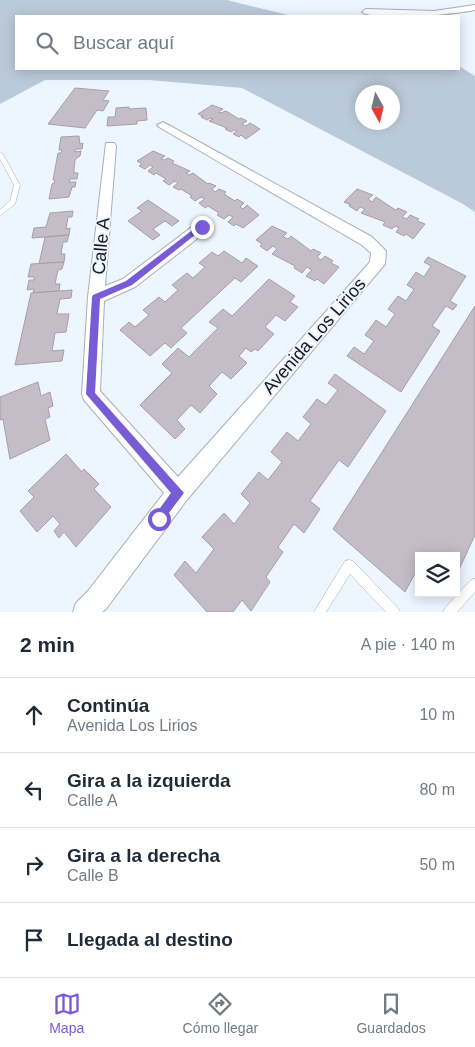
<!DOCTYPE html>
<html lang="es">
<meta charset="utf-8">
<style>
body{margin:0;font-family:Arial,sans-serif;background:#f2f2f3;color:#1f2937}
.controls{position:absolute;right:15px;bottom:15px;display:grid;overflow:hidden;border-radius:0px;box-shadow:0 2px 12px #0003}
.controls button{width:45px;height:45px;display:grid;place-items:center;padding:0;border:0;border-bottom:1px solid #e0e1e3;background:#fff;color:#1f2937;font:25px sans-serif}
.compass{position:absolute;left:355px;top:85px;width:45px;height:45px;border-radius:50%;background:#fff;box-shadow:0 2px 12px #0003;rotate:172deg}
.stop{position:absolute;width:15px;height:15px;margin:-11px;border:4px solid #785cd6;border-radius:50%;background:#fff}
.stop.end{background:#785cd6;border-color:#fff;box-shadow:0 1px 5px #0008}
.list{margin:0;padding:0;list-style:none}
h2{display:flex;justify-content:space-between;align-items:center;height:65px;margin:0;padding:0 20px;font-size:21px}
h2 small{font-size:16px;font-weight:400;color:#747a83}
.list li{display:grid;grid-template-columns:32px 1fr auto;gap:15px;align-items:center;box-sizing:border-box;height:75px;padding:0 20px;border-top:1px solid #e0e1e3}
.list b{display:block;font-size:19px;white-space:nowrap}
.list p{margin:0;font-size:16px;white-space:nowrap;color:#747a83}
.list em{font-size:16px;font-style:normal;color:#747a83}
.icon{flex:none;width:28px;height:28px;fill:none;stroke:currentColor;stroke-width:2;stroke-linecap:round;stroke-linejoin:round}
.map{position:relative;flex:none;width:475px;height:612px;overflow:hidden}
.search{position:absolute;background:#fff;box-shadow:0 2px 12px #0003;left:15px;right:15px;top:15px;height:55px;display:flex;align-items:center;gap:12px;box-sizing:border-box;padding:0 18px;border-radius:0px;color:#747a83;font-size:19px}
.sheet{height:365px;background:#fff}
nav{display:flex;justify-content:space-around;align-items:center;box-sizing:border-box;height:70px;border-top:1px solid #e0e1e3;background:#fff;font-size:14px;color:#747a83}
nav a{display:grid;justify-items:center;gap:2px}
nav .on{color:#785cd6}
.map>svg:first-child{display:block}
.green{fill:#bbcada;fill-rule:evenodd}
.building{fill:#c4bcc6;stroke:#a69fa8}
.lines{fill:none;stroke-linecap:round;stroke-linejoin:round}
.lane-casing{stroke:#a7afb8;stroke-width:1}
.street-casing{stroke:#a7afb8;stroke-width:2}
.lane{fill:#fff;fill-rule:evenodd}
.street{fill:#fff;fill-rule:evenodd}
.route{fill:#785cd6}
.labels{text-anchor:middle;stroke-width:4;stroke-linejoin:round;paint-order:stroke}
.street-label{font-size:18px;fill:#171a1e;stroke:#edf5fe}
</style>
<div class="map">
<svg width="475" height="612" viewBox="0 0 475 612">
<rect width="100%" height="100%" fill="#edf5fe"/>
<path class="green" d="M0,0H227L292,16H16V69H459V66L475,76V212L463,204L242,88L149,80H45L0,104ZM362,92H392V122H362Z"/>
<g class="building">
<path d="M75,88L109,91L103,100L109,101L103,111L97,110L85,128L48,124Z"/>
<path d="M212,105L223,109L218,112L221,113L226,111L239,119L241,118L247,121L242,124L246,126L250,123L260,129L246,139L241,135L239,137L233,134L237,131L234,130L231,132L225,129L227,128L209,121L213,119L210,118L207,120L201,117L203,116L198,114Z"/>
<path d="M129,107V109L146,108L147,120L137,121V124L107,126L108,117H115L116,108Z"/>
<path d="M79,136L80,144L83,143L82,149H76L75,152L81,151L80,156L78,157L75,160L74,169V173H78L77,179H70L69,182H76L75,187H72L69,197L49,199L52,184L54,183L55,180H53L58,153H61L62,150H59L61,137Z"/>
<path d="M153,151L165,156L161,159L164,160L168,158L174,161L172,163L190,171L186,173L189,175L193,173L208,184L209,183L216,186L212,189L215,192L219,189L226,192L224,194L235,201L237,199L244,203L240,207L243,209L247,205L259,215L243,228L236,224L234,226L228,222L233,217L229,215L224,219L217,215L219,213L208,206L205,208L199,203L205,199L201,197L195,201L190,197L192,196L181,189L179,190L173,187L178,183L175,181L169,185L163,181L166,179L156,173L154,175L148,171L153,167L150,165L145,169L139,166L142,164L137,161Z"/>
<path d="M357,189L373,195L368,199L372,202L376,197L394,209L396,210L398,208L407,212L402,217L407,219L410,215L419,219L417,221L425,224L413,239L406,234L404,236L396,232L399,228L395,226L392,229L383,225L385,222L361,213L365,209L360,207L357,211L349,206L351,205L344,202Z"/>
<path d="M148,200L179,221L172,226L165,221L153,229L160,235L153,240L128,221L142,211L137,208Z"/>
<path d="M73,211L72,217H68L66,229L70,228L69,235L32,238L34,228L46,227L50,213Z"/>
<path d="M272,226L287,233L283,237L288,239L291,236L311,251L313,249L321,253L317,257L321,260L325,256L333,261L331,263L339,267L324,284L317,279L315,281L306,276L312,270L307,267L302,273L294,268L295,266L272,254L277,249L273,246L267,251L260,246L262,244L256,240Z"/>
<path d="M69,235L67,242H63L61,254H65L64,262L39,264L45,237Z"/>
<path d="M224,251L242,263L246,258L258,266L241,282L235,278L181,328L187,333L171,348L165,343L150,356L120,330L129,322L135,327L149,315L143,310L159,297L165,302L178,290L172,285L187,273L193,278L205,267L199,263L212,252L218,256Z"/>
<path d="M428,257L466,276L450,301L457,305L453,310L446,306L432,326L440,331L401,392L347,356L354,347L364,354L374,341L365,335L376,320L386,327L395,314L388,309L398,296L406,301L414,289L407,285L416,272L424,277L431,266L424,262Z"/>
<path d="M64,262L62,269L58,270L55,284H60L59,291L33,293L34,289L27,290L29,280H34V277H28L31,264Z"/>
<path d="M269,279L295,296L290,302L298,307L285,321L276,315L265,327L274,334L258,351L255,349L251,352L246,348L239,356L247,363L231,379L222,372L209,386L217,394L200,413L191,405L177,420L185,429L175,439L140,405L172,373L162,364L178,348L189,357L218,328L209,322L223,309L232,316Z"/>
<path d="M72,290L71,298L60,299L57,314H69L66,332L55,333L52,351L64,350L62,361L15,365L31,293Z"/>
<path d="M475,306V535L456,576V556H419V566L405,592L333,529Z"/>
<path d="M335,374L386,411L348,467L339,460L310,501L320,509L304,533L294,524L278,547L283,552L266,577L270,582L251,611L242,600L233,612H207L174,575L185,561L196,573L214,549L202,537L224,513L234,524L250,503L241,494L259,472L268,480L282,462L271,452L287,432L298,441L311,424L303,417L317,399L326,405L338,390L328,383Z"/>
<path d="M38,382L41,396L50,392L53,406L48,408L50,417L45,419L50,440L10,459L3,419L0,420V397Z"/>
<path d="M66,454L82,472L84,469L99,484L94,489L111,507L76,547L64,532L59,538L54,531L60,524L53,516L37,532L20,511L34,497L28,491Z"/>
</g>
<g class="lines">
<defs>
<g id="lane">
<path d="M0,152L3,154L20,185L15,204L0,216V210L10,201L14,185L0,159Z"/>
<path d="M349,560L353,561L398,608L400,612H386L350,574L326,612H314L345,561Z"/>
<path d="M475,579V592L457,612H443L445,608L471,580Z"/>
</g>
<g id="street">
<path d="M475,5V10C456,14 376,22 362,12L366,9L434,11Z"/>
<path d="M163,122L372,237L386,251L385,264L186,501L106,609L102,612H73L76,603L88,591L164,493L84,400L82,394L88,297L106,143H114L116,146L105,286L123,279L197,223L202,222L207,223L209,227L207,231L135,287L104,301L100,391L178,477L370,262L371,253L362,245L159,127L157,125Z"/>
</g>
</defs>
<use href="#lane" class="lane-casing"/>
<use href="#street" class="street-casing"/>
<use href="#lane" class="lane"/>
<use href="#street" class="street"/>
</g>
<path class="route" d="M199,225L205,227L132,285L100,299L95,393L184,493L162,522L159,524L155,522L153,519L155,515L171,493L86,394L92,297L93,295L126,281Z"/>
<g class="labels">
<g class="street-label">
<text transform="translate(101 246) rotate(-85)" y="6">Calle A</text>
<text transform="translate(314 336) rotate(-49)" y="6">Avenida Los Lirios</text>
</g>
</g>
</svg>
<div class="controls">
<button><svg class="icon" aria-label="layers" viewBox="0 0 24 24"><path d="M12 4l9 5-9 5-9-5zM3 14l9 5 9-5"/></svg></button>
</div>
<svg class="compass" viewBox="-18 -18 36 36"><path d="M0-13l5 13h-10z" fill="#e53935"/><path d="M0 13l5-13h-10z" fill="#747a83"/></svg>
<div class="stop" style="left:159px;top:519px"></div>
<div class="stop end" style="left:202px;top:227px"></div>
<div class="search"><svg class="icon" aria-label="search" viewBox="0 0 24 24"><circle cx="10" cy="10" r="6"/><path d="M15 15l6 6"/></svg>Buscar aquí</div>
</div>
<section class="sheet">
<h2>2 min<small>A pie · 140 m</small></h2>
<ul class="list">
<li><svg class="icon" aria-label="ahead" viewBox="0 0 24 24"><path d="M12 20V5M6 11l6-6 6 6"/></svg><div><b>Continúa</b><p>Avenida Los Lirios</p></div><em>10 m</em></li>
<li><svg class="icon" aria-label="left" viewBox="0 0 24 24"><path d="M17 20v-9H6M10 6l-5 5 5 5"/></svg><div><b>Gira a la izquierda</b><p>Calle A</p></div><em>80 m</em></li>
<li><svg class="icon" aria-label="right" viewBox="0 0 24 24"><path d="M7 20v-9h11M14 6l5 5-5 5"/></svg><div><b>Gira a la derecha</b><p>Calle B</p></div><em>50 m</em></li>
<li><svg class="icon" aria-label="arrive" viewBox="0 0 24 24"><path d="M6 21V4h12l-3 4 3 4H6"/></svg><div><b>Llegada al destino</b></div></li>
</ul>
</section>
<nav>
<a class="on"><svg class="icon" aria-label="map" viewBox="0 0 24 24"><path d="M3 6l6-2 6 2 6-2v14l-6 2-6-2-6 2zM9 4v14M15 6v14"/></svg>Mapa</a>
<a><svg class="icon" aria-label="directions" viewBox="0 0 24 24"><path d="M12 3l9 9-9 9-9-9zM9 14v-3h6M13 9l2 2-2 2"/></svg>Cómo llegar</a>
<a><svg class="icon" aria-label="saved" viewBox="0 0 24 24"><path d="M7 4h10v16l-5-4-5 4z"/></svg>Guardados</a>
</nav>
